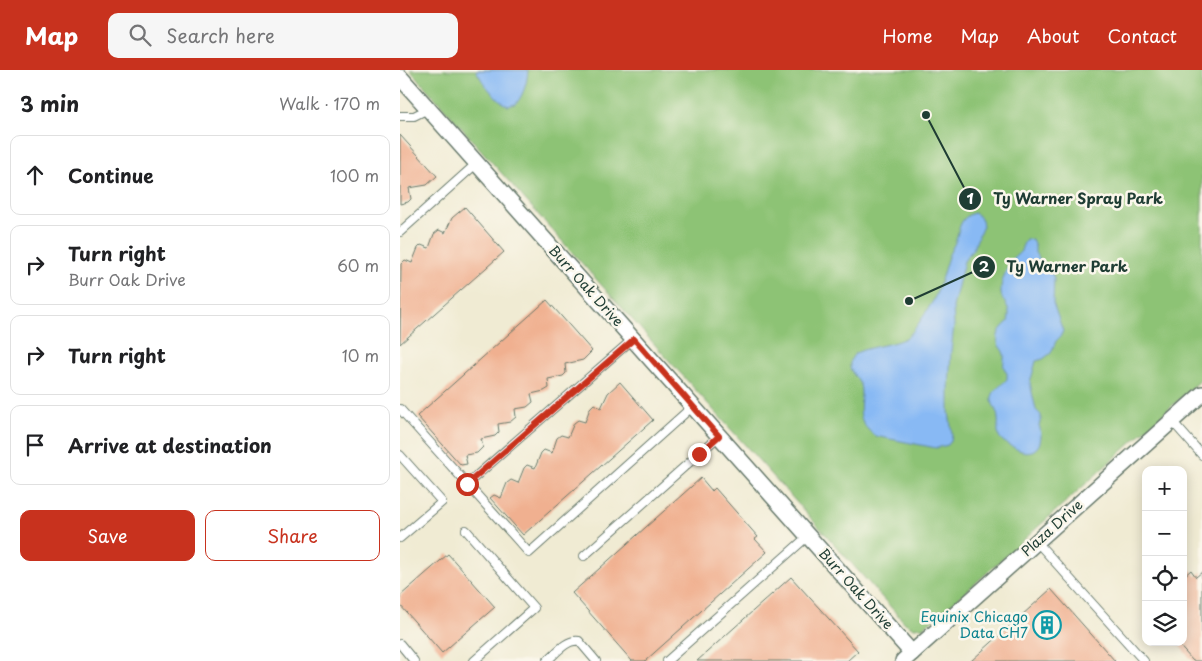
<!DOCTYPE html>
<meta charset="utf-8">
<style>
body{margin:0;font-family:"Playpen Sans",sans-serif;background:#f6f6f6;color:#202124}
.controls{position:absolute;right:15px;bottom:15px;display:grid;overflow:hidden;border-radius:10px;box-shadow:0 2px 12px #0003}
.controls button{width:45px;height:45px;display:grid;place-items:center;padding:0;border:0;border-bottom:1px solid #e0e0e0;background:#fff;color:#202124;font:25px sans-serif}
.stop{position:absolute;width:15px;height:15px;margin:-11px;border:4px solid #c8321e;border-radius:50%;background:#fff}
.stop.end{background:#c8321e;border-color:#fff;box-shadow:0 1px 5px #0008}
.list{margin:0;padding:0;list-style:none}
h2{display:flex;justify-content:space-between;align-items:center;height:65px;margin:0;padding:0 20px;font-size:21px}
h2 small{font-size:16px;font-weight:400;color:#757577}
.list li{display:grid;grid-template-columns:32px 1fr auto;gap:15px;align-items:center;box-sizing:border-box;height:80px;margin:0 10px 10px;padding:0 10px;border:1px solid #e0e0e0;border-radius:10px}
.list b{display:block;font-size:19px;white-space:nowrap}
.list p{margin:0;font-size:16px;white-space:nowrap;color:#757577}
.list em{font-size:16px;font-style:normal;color:#757577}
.actions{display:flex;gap:10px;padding:15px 20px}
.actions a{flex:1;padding:11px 0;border:1px solid #c8321e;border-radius:10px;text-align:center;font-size:18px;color:#c8321e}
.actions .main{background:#c8321e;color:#fff}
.icon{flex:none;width:28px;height:28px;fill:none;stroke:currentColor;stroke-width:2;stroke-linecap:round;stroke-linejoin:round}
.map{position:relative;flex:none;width:802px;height:591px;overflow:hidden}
header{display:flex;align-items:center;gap:30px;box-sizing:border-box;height:70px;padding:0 25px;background:#c8321e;color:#fff}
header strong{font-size:24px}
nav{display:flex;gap:28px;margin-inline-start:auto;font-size:18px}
.search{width:350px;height:45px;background:#f6f6f6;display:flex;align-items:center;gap:12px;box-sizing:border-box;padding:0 18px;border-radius:10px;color:#757577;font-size:19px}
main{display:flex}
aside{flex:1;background:#fff}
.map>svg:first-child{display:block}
.green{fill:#8dc375;stroke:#568054}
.water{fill:#88b9f4;stroke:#547b94}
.building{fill:#f0b090}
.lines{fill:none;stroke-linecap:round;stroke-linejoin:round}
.lane-casing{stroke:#687a6c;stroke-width:10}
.street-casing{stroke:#687a6c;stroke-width:18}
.lane{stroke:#fff;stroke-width:8}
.street{stroke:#fff;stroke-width:15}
.route{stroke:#c8321e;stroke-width:6}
.labels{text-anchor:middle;stroke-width:5;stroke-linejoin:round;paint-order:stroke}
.street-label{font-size:14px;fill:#1f3d34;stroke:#fbf7ec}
.culture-label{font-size:14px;fill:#0d838f;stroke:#fbf7ec;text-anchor:end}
.leader{fill:none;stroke:#1f3d34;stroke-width:2}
.callout-dot{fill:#1f3d34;stroke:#fbf7ec;stroke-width:2}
.mark-label{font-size:15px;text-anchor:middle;font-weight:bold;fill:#fff}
.callout-label{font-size:15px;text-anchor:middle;font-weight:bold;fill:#1f3d34;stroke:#fbf7ec;stroke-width:5;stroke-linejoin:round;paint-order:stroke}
</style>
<header>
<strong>Map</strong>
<div class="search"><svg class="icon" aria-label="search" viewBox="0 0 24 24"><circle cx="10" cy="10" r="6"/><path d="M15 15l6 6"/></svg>Search here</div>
<nav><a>Home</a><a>Map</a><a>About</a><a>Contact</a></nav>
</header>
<main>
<aside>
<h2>3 min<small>Walk · 170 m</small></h2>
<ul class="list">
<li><svg class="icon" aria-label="ahead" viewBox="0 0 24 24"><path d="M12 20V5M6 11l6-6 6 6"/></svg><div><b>Continue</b></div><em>100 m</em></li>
<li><svg class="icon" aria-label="right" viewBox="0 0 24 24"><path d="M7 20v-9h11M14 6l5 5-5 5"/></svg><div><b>Turn right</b><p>Burr Oak Drive</p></div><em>60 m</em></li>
<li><svg class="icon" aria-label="right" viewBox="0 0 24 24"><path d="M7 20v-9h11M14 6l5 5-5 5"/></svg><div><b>Turn right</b></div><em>10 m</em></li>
<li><svg class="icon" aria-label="arrive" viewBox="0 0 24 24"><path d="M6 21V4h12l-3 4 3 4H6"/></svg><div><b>Arrive at destination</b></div></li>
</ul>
<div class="actions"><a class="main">Save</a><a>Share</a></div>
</aside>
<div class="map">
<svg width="802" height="591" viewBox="0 0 802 591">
<rect width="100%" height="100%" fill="#fbf7ec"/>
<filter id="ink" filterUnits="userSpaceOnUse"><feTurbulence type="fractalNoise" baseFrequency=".02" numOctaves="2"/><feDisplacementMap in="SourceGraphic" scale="10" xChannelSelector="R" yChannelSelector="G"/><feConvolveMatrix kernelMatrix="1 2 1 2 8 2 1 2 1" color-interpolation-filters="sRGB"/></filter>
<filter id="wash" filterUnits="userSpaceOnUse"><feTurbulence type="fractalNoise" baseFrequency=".0096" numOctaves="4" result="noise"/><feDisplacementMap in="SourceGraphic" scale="20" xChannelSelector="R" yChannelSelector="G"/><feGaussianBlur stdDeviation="1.12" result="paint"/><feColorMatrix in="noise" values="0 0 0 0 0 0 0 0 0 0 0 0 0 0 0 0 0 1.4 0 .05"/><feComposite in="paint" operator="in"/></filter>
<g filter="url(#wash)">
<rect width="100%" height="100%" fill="#f0ebd3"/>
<path class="green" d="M10,0H802V309L568,520L524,557L514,558L505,553C340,369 174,186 10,0Z"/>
<g class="water">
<path d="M76,0H128C127,12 124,24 116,34L108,36C94,27 83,14 76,0Z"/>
<path d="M574,143L579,146L582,150L583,156L573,179L564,191L553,237L554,255L551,281L549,319V342L552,364L551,371L548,375L536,378L475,366C458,352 460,345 461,325C461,320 461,315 458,311C455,305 449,301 450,294C450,289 454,284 458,282C472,276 492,275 506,268C514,263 527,240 533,231C540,217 543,202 548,187C550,181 554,176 556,170C558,163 559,155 564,149C567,146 570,144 574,143Z"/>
<path d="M632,169L635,176V183L642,192L648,197L654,208L653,233L663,261L660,267L656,271L651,283L643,289L636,291L630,313L636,340L641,345V349L639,355C640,358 641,363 641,366C640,384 625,385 613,377C609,375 603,372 600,368C596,362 599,355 598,349C598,344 595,339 593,334C588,323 600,317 607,309V303C601,296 605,291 604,284C603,280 599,277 598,273C596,263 602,257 608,252C609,247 610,241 607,236C605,232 601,228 601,222C600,212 607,198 613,189C615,186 619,184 621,181C622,177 623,174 626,170Z"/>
</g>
<g id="blocks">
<g class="building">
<path d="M0,65L37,106L27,115L9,118L11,129L8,132L0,134Z"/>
<path d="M65,137L104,182L0,274L1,194L5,190L12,193L18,178L21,175L29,178L34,164L39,160L45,163L52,148Z"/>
<path d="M147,230L192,281L183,290L165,294L166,303L163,306L148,309L149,318L144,321L131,324L133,332L127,337L115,339L116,347L110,352L98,354L99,362L95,366L81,369L83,377L77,383L65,385L67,394L61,395L17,346Z"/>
<path d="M220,312L253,350L123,465L90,428L94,425L101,428L107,413L111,410L118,413L124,398L127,395L135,398L141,383L144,380L152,383L157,368L161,365L168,367L174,353L178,350L185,352L190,338L194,334L201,338L208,323Z"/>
<path d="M301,408L312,421L315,418L358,467L355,469L367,482L245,591H232L172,523Z"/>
<path d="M48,484L95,537L42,583L0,535V526Z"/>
<path d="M791,500L796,507L802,502V591H793L776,572H783V507Z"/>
<path d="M391,507L458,581L447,591H297Z"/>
<path d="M651,519L715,591H571Z"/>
</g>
</g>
</g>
<g filter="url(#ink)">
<use href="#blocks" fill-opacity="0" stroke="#687a6c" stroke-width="1"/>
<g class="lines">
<defs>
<g id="lane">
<path d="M0,46H14L28,39"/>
<path d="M0,162L77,93"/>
<path d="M0,339L129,483L293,336"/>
<path d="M772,351L802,385"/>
<path d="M0,385L42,432L0,468"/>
<path d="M67,414L233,269"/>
<path d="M66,460L134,538L74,591"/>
<path d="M637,472L744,591"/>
<path d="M184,486L319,366"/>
<path d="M0,574L14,591"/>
<path d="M147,591C156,583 167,569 179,571L196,591"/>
<path d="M267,591L408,466"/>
</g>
<g id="street">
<path d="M0,7L512,583"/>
<path d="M503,591L802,324"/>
</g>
</defs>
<use href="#lane" class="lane-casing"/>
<use href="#street" class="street-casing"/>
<use href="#lane" class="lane"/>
<use href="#street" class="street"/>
</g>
</g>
<g class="lines" filter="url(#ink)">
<path class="route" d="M67,414L234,269L319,366L299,384"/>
</g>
<defs>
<symbol id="building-ring" viewBox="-11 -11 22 22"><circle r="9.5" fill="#fbf7ec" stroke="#0f9aa8" stroke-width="1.5"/><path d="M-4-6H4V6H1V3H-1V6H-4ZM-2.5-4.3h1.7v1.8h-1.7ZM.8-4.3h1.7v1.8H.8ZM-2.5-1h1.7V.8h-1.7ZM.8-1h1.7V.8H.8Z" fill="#0f9aa8"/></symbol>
</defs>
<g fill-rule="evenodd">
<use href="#building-ring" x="631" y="539" width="32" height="32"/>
</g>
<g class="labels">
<g class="street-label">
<text transform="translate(186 216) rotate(48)" y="5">Burr Oak Drive</text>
<text transform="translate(652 458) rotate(-42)" y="5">Plaza Drive</text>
<text transform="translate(456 519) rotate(48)" y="5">Burr Oak Drive</text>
</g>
<g class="culture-label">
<text x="628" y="552">Equinix Chicago<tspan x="628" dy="16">Data CH7</tspan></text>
</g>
</g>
<path class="leader" d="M526 45L570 129M509 231L584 197"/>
<g class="callout-dot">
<circle cx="526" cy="45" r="5"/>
<circle cx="509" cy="231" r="5"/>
<circle cx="570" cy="129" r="12"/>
<circle cx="584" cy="197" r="12"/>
</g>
<g class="mark-label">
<text x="570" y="134">1</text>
<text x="584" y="202">2</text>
</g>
<g class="callout-label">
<text x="678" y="134">Ty Warner Spray Park</text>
<text x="667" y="202">Ty Warner Park</text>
</g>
</svg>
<div class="controls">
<button>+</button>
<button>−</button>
<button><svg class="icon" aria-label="locate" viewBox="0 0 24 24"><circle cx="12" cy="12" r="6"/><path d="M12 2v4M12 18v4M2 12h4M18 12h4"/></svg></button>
<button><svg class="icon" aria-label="layers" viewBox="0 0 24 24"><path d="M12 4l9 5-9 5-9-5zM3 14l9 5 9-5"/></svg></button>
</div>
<div class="stop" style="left:67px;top:414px"></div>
<div class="stop end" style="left:299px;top:384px"></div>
</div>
</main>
